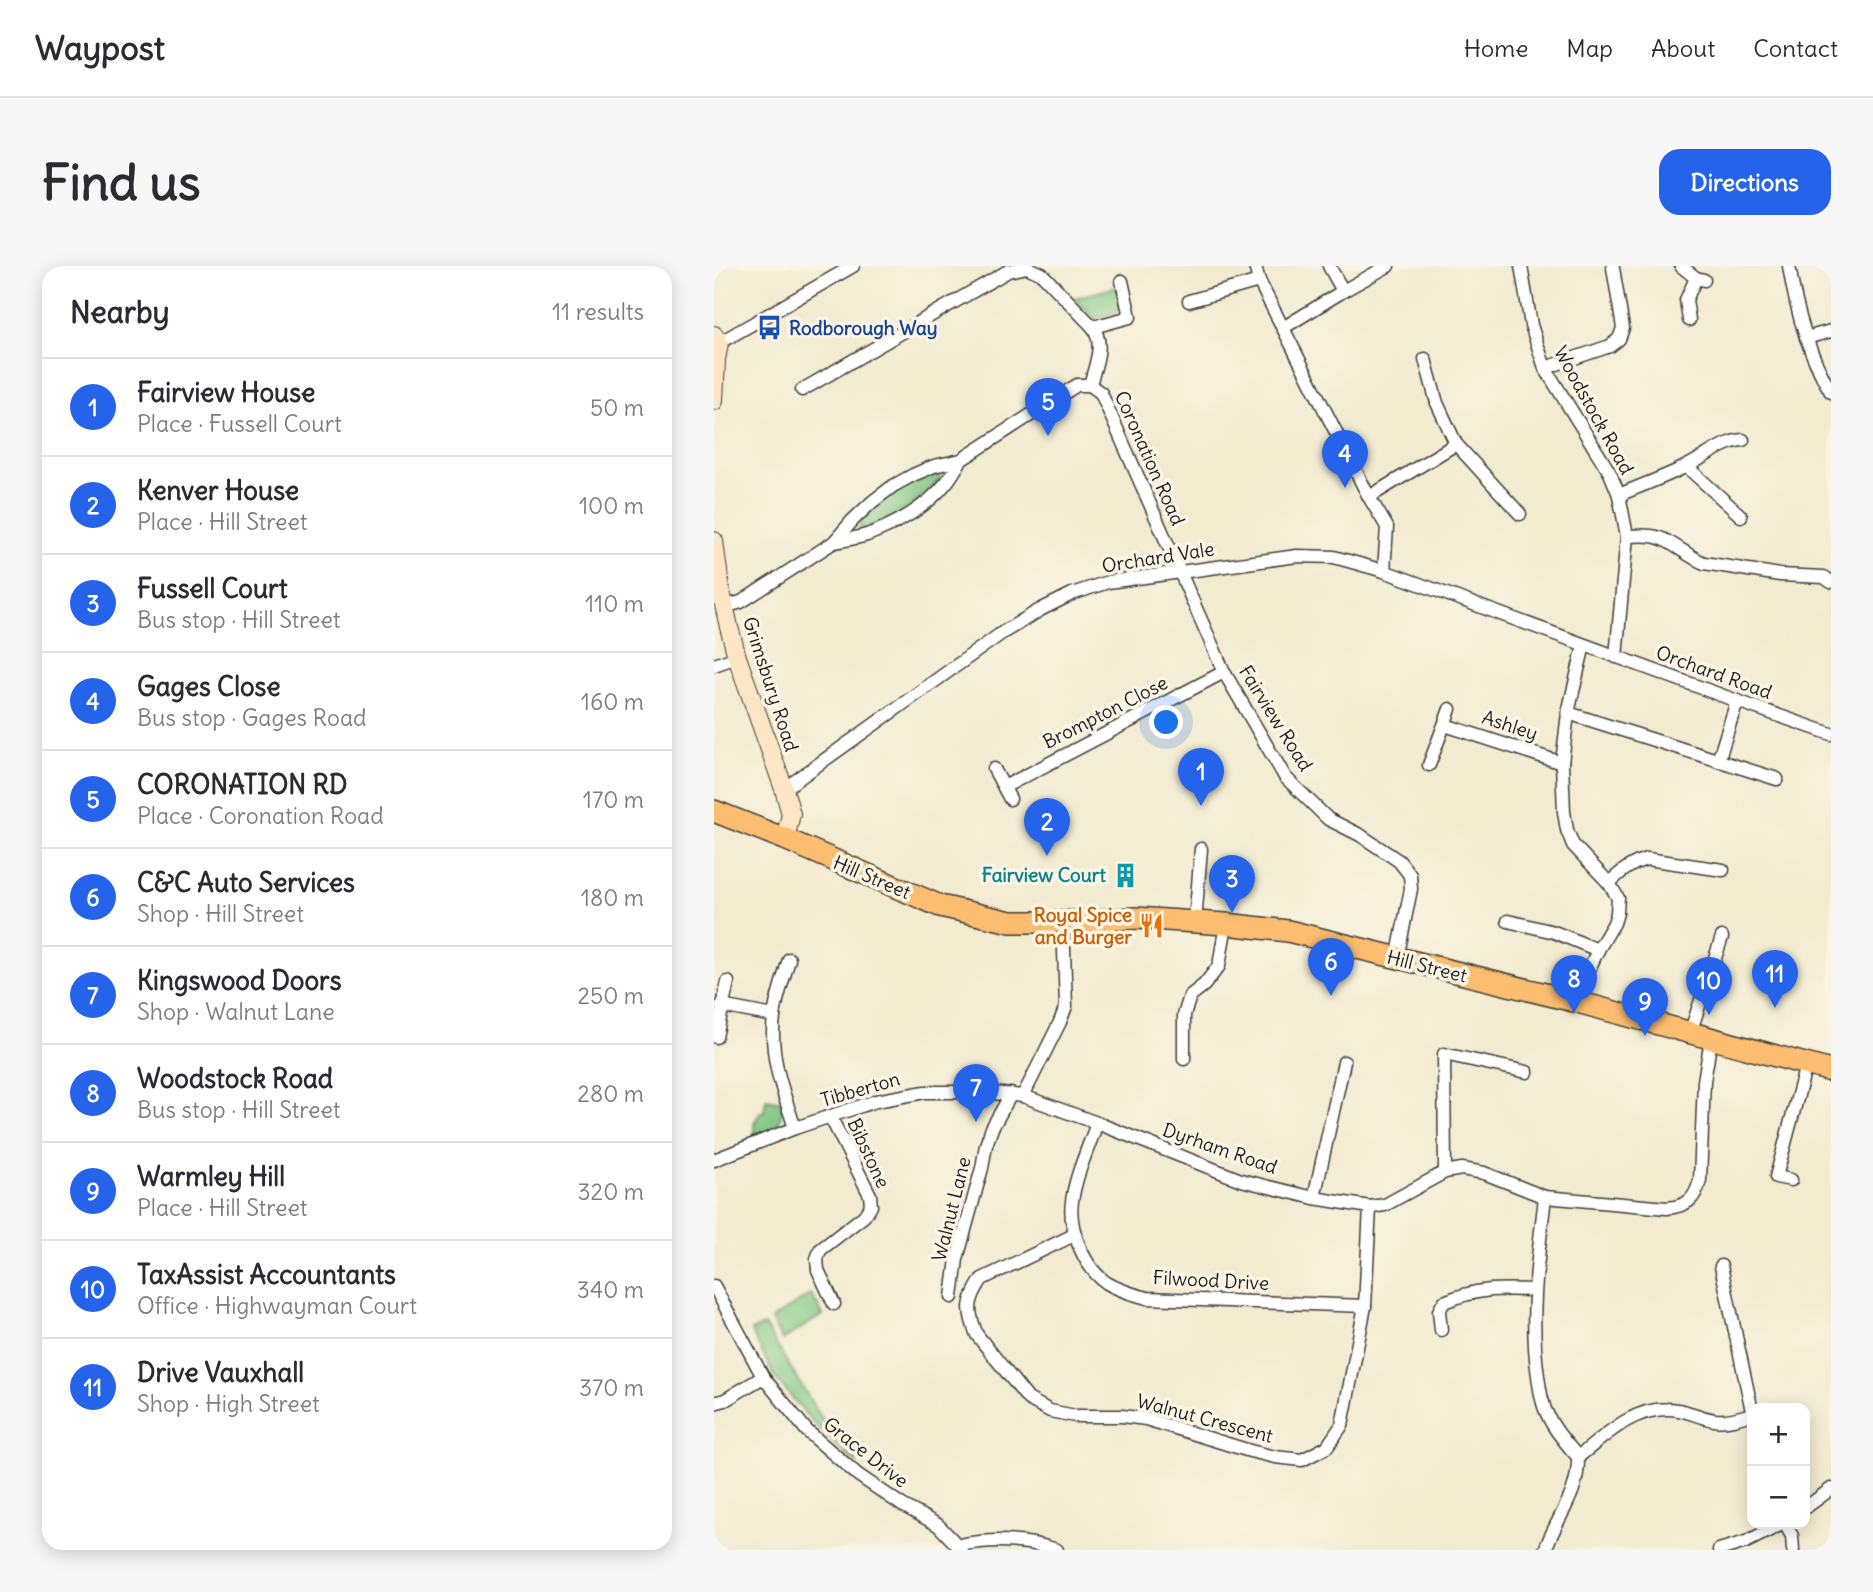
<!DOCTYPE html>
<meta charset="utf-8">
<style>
body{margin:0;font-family:Delius,sans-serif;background:#f7f7f7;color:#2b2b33}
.controls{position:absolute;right:21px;bottom:21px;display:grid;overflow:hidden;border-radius:14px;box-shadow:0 4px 18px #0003}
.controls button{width:63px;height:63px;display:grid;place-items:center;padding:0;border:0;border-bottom:2px solid #e1e1e2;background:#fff;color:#2b2b33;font:35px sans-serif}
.you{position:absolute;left:453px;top:457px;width:24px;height:24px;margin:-18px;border:5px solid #fff;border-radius:50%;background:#1a73e8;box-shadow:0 0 0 10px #1a73e833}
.badge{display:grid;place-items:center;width:46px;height:46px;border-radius:50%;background:#2563eb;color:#fff;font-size:23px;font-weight:700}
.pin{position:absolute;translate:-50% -58px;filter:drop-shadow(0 2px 4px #0008)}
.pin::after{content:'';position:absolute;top:37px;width:24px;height:21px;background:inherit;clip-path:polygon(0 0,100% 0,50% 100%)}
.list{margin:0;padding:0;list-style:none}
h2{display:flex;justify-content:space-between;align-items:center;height:91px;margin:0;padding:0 28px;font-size:30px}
h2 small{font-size:23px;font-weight:400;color:#7c7c81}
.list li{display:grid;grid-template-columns:46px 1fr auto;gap:21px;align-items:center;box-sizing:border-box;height:98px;padding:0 28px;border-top:2px solid #e1e1e2}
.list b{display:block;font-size:26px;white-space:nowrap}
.list p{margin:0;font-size:23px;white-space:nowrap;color:#7c7c81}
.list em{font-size:23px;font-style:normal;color:#7c7c81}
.map{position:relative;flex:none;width:1117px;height:1284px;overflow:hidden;border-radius:21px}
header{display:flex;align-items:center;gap:42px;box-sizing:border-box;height:98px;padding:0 35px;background:#fff;border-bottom:2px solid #e1e1e2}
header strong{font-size:33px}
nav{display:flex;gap:38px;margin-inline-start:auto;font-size:24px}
.intro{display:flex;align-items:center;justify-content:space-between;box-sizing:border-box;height:168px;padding:0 42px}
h1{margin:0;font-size:49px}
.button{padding:18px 32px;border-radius:21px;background:#2563eb;color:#fff;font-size:24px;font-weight:700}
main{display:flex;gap:42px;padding:0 42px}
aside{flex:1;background:#fff;border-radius:21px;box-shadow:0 4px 18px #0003}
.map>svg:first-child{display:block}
.green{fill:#7ec683;stroke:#4d7150;stroke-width:2}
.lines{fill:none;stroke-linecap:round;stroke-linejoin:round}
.street-casing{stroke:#3c3b37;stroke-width:15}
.secondary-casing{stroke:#3c3b37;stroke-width:20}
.primary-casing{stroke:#3c3b37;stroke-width:24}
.street{stroke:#fff;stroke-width:12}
.secondary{stroke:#fee5c5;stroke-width:18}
.primary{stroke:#fcbd6f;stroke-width:21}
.labels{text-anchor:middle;stroke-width:7;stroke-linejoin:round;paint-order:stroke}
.transit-label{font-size:19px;font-weight:bold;fill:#164399;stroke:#fcf5e5;text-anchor:start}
.street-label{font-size:19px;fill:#1c1c1c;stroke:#fcf5e5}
.culture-label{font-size:19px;font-weight:bold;fill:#0d838f;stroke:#fcf5e5;text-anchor:end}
.food-label{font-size:19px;font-weight:bold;fill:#c56008;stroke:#fcf5e5;text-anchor:end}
</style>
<header>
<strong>Waypost</strong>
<nav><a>Home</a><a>Map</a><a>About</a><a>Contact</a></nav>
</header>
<div class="intro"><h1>Find us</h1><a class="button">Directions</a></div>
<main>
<aside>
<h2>Nearby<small>11 results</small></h2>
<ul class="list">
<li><span class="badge">1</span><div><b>Fairview House</b><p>Place · Fussell Court</p></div><em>50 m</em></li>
<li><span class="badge">2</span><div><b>Kenver House</b><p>Place · Hill Street</p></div><em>100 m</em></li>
<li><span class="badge">3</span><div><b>Fussell Court</b><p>Bus stop · Hill Street</p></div><em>110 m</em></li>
<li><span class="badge">4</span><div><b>Gages Close</b><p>Bus stop · Gages Road</p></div><em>160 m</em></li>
<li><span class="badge">5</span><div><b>CORONATION RD</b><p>Place · Coronation Road</p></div><em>170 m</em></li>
<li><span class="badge">6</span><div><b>C&amp;C Auto Services</b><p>Shop · Hill Street</p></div><em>180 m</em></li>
<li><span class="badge">7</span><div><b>Kingswood Doors</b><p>Shop · Walnut Lane</p></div><em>250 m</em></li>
<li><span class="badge">8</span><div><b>Woodstock Road</b><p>Bus stop · Hill Street</p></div><em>280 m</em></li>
<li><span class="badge">9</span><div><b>Warmley Hill</b><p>Place · Hill Street</p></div><em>320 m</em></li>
<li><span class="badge">10</span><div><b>TaxAssist Accountants</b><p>Office · Highwayman Court</p></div><em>340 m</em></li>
<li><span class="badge">11</span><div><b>Drive Vauxhall</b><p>Shop · High Street</p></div><em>370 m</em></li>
</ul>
</aside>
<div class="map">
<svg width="1117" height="1284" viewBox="0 0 1117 1284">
<rect width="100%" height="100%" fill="#fcf5e5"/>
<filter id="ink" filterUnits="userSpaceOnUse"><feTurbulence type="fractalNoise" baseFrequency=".0143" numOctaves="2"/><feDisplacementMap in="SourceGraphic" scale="14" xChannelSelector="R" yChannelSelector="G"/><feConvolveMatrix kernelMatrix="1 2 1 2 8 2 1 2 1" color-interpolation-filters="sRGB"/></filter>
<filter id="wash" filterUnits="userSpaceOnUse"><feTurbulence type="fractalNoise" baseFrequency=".00686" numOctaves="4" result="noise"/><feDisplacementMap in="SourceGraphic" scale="28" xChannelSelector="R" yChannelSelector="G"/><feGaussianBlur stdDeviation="1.57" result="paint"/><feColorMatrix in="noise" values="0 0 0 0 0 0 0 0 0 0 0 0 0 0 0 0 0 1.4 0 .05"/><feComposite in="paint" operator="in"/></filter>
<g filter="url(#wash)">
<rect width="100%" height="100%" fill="#f2ebd0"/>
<g class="green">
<path d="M403,21L407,38L403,46L381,53L360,32Z"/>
<path d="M221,206L226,207V213C205,237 181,251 152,263H148L145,260C150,238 200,213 221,206Z"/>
<path d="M52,833L68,836C68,859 63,863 41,869L40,856L42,855V853L46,848V846H50Z"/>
<path d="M97,1028L109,1049L68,1074L57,1054Z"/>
<path d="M50,1059L105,1148L145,1198L132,1190L97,1154L62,1113L37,1065Z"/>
</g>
</g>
<g filter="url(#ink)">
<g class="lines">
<defs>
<g id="street">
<path d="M541,0L545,15L655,231L673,261L670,305"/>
<path d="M615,0L629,25"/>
<path d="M807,0L817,59L831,102L896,207L905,229L913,270L902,391"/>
<path d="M967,0L982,12L990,14"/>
<path d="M1075,0C1082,44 1094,88 1117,126"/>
<path d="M475,35L545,15"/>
<path d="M975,54L972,34L982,12"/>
<path d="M379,61L416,51L408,15"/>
<path d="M569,62L629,25L674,0"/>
<path d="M1092,72L1117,65"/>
<path d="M5,77L139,0"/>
<path d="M711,93L723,137L742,178"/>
<path d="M831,102L896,80L905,73L909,62L899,2"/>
<path d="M88,124L294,5L313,1L328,8L379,61C391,79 381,99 376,119"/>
<path d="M973,201L1027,250"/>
<path d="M905,229C928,219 951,211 973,200C992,191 1007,176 1029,174"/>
<path d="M655,231L742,178L806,248"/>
<path d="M913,270C920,270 929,269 937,270C956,272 972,290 990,297L1066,309L1110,311L1117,316"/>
<path d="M120,276C131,274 143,272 153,269C181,259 213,241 232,217C238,210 242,202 247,194"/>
<path d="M10,341L27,336L120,276L139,254L158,236L179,220L199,209L220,200L247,194L363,119H376L387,127L510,406L571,511L614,553L646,569L685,595L696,609L697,623L683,693"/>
<path d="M0,399L23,391"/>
<path d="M854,447L1063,513"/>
<path d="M731,459L848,497"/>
<path d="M1004,495L1023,435"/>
<path d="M715,499L736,443"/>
<path d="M280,503L296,533"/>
<path d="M290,521L510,406"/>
<path d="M70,523L288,367L326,344L358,328L394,316L583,290L620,291L670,305L1023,435L1117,468"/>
<path d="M895,617C907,606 917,597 933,593L1009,604"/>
<path d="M794,655L840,666L884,684"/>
<path d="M481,656L487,583"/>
<path d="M75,693C70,712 62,732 60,751C55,790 69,826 81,862"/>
<path d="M860,735L884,684L900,657L903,647L904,632L895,617L859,579L853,564L850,546L848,497L854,447L870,379"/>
<path d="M7,740L60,750"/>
<path d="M976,767L1008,671"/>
<path d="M2,771L14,716"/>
<path d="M470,793V749L476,730L490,719L505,700L512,658"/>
<path d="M309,830L346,756L352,740L349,656"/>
<path d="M116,850L156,929L157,940L150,950L106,984L103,993L104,1004L120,1038"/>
<path d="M383,857C374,883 362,908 358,935C354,962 370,1002 393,1017C406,1025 419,1028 433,1032L651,1040"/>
<path d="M0,894L81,862L162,835L211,826H268L309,830L383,857L527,914L600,932L656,941L671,939L731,906L748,903L770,907L831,931L953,942C973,940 981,934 986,914L990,815L997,773"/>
<path d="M731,906L730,788L813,806"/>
<path d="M1077,914L1062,911L1092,799"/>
<path d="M831,931C824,991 815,1050 824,1110C826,1125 828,1139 835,1152C842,1167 854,1179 864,1191C865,1229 843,1250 831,1284"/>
<path d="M600,932L630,796"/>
<path d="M360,969L268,1013C253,1036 253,1044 263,1069L314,1133L336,1145L361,1150H408L432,1153L536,1185L561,1191L588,1194L613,1181L628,1159L651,1040L656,941"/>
<path d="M1007,1000L1038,1145"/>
<path d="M0,1020L49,1111L93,1165L144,1209L188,1239L224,1259L248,1284"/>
<path d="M238,1031L243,993L268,902L272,879L278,862L297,828"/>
<path d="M727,1064L725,1045L730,1036C764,1022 784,1023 820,1024"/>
<path d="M0,1137L11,1134L49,1111"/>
<path d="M864,1191C891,1170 917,1143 953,1143C970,1142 985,1152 1001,1154C1014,1156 1026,1151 1038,1148"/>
<path d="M1091,1242L1117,1223"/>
<path d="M1071,1258L1078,1270L1079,1284"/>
<path d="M245,1279C278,1273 310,1273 343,1284"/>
<path d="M1005,1284L1032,1276L1068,1258"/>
</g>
<g id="secondary">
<path d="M0,69L5,77L2,94L0,135"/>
<path d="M0,275L6,321L15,361L23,391L70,523L77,548L71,573"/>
</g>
<path id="primary" d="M0,545L71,573L226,640L297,656H349L422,652L512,658L574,665L860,735L1117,805"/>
</defs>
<use href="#street" class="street-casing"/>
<use href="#secondary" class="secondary-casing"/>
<use href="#primary" class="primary-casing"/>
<use href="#street" class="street"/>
<use href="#secondary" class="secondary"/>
<use href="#primary" class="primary"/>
</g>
</g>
<defs>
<symbol id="bus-bare" viewBox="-9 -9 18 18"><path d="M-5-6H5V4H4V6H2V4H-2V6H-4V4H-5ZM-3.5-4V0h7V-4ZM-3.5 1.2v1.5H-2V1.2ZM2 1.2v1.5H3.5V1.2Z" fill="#1a4fb4" stroke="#fcf5e5" stroke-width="2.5" paint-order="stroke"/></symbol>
<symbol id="building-bare" viewBox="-9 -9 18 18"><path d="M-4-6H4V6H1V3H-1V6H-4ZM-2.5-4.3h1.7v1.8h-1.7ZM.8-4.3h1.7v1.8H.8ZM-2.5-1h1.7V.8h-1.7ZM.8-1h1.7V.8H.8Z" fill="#0f9aa8" stroke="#fcf5e5" stroke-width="2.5" paint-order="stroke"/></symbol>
<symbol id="restaurant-bare" viewBox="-9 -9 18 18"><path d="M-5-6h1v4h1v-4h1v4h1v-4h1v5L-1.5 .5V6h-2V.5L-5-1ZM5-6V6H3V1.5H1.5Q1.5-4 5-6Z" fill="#e8710a" stroke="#fcf5e5" stroke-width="2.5" paint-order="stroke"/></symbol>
</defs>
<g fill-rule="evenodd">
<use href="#bus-bare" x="38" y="44" width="35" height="35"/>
<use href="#building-bare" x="394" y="592" width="35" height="35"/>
<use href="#restaurant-bare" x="420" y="642" width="35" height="35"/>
</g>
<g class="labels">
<g class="transit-label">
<text x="75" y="69">Rodborough Way</text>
</g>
<g class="street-label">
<text transform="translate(880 144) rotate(61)" y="7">Woodstock Road</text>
<text transform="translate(436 192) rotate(66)" y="7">Coronation Road</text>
<text transform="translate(444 291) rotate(-9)" y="7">Orchard Vale</text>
<text transform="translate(1000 406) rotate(20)" y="7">Orchard Road</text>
<text transform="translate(57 418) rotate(72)" y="7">Grimsbury Road</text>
<text transform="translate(391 446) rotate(-27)" y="7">Brompton Close</text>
<text transform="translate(562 452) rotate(58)" y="7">Fairview Road</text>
<text transform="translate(796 459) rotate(18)" y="7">Ashley</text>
<text transform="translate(158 611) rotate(23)" y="7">Hill Street</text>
<text transform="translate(713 700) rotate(14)" y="7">Hill Street</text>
<text transform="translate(146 823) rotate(-16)" y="7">Tibberton</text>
<text transform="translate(506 882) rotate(19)" y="7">Dyrham Road</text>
<text transform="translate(155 887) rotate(65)" y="7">Bibstone</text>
<text transform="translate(237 943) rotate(-76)" y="7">Walnut Lane</text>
<text transform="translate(497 1014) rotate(3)" y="7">Filwood Drive</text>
<text transform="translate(491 1152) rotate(15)" y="7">Walnut Crescent</text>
<text transform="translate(152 1186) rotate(38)" y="7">Grace Drive</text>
</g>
<g class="culture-label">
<text x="392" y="616">Fairview Court</text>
</g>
<g class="food-label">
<text x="418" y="656">Royal Spice<tspan x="418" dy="22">and Burger</tspan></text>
</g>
</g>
</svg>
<div class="controls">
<button>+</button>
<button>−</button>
</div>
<div class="you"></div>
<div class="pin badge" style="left:487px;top:540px">1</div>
<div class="pin badge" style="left:333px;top:590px">2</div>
<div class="pin badge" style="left:518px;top:647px">3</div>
<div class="pin badge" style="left:631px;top:222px">4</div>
<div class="pin badge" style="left:334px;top:170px">5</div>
<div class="pin badge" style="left:617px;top:730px">6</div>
<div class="pin badge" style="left:262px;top:856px">7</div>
<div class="pin badge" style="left:860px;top:747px">8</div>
<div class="pin badge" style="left:931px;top:770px">9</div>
<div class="pin badge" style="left:995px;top:749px">10</div>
<div class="pin badge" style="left:1061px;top:742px">11</div>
</div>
</main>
